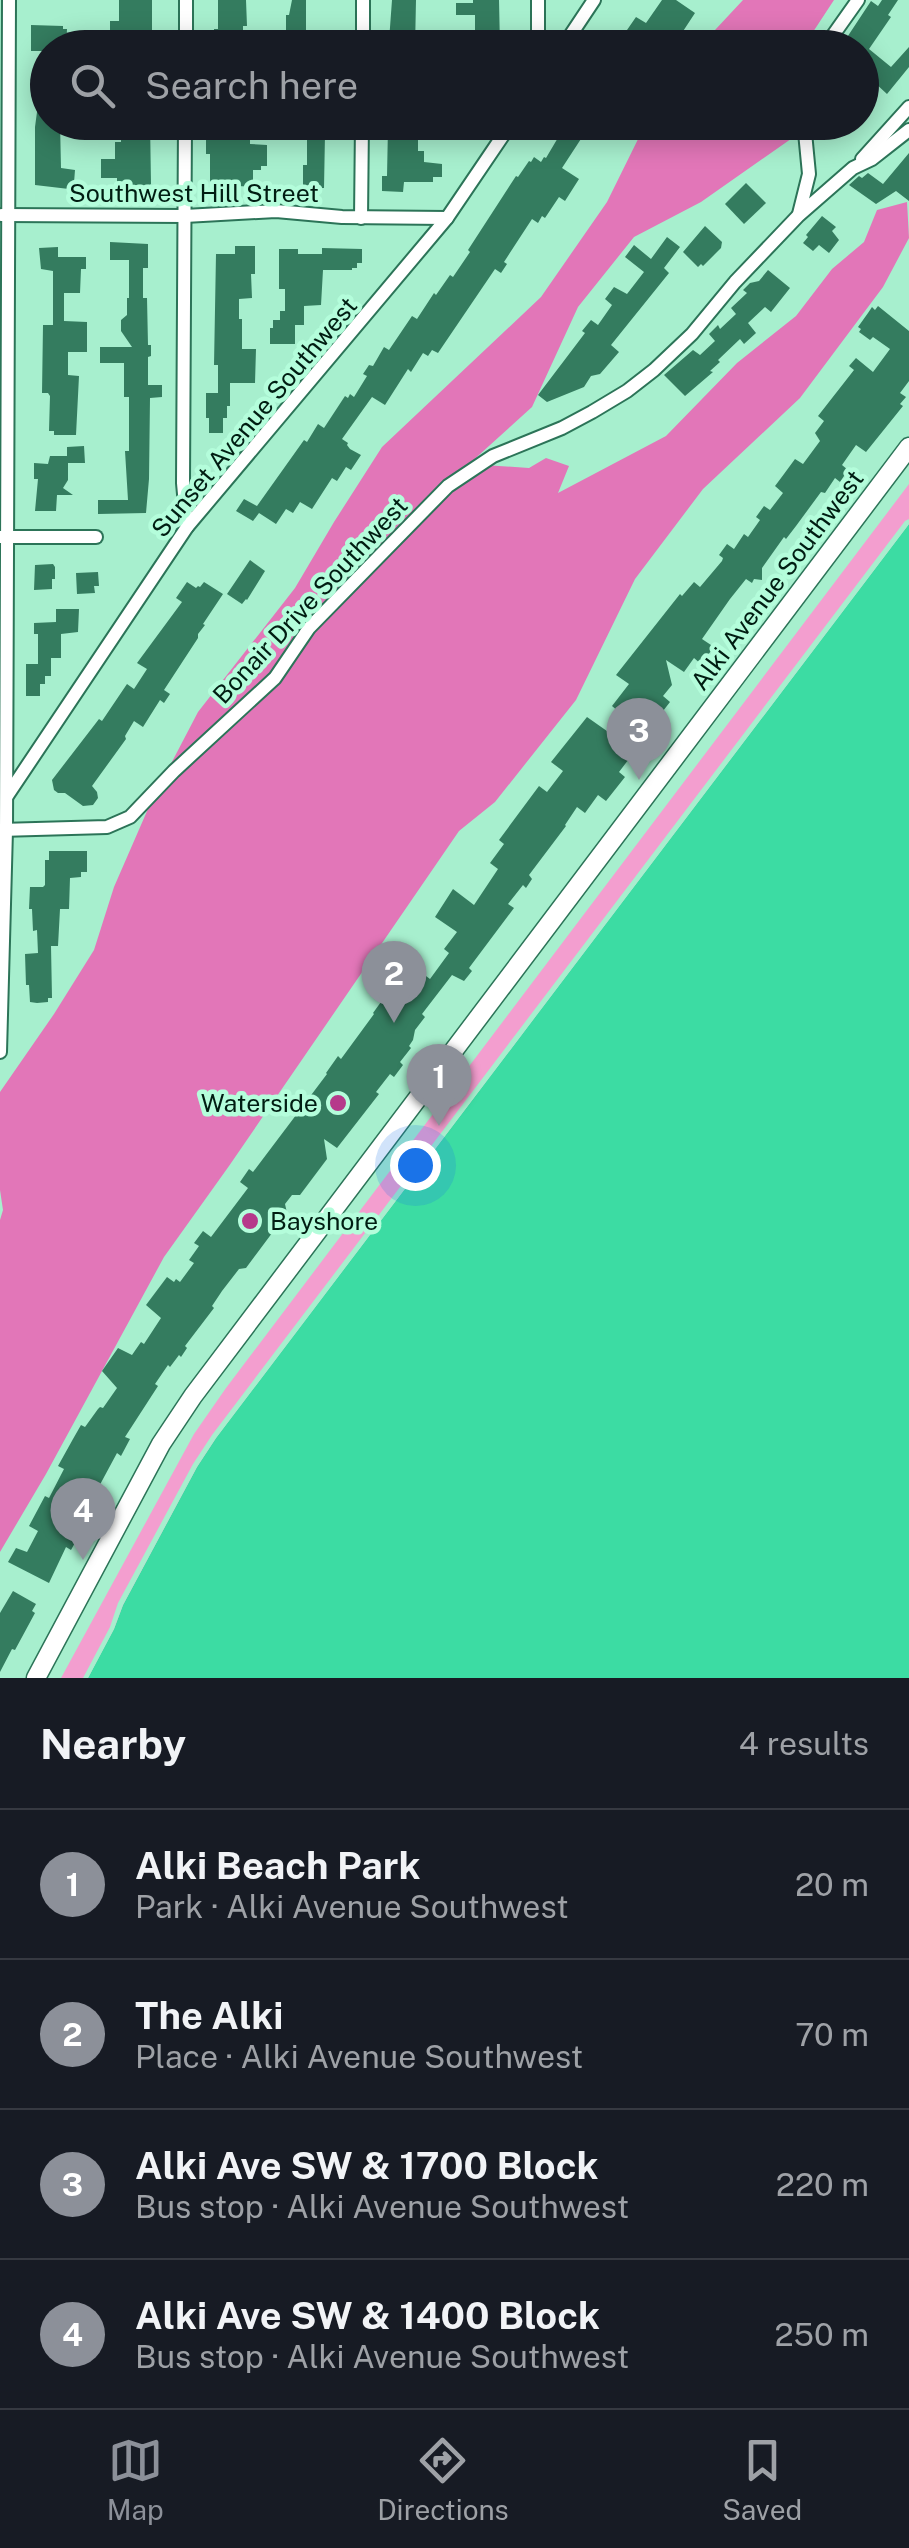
<!DOCTYPE html>
<meta charset="utf-8">
<style>
body{margin:0;font-family:"Public Sans",sans-serif;background:#20242c;color:#f1f3f6}
.you{position:absolute;left:415px;top:1165px;width:35px;height:35px;margin:-25px;border:8px solid #fff;border-radius:50%;background:#1a73e8;box-shadow:0 0 0 15px #1a73e833}
.badge{display:grid;place-items:center;width:65px;height:65px;border-radius:50%;background:#8c9099;color:#fff;font-size:32px;font-weight:700}
.pin{position:absolute;translate:-50% -82px;filter:drop-shadow(0 2px 5px #0008)}
.pin::after{content:'';position:absolute;top:52px;width:35px;height:30px;background:inherit;clip-path:polygon(0 0,100% 0,50% 100%)}
.list{margin:0;padding:0;list-style:none}
h2{display:flex;justify-content:space-between;align-items:center;height:130px;margin:0;padding:0 40px;font-size:42px}
h2 small{font-size:32px;font-weight:400;color:#9ea1a6}
.list li{display:grid;grid-template-columns:65px 1fr auto;gap:30px;align-items:center;box-sizing:border-box;height:150px;padding:0 40px;border-top:2px solid #363941}
.list b{display:block;font-size:38px;white-space:nowrap}
.list p{margin:0;font-size:32px;white-space:nowrap;color:#9ea1a6}
.list em{font-size:32px;font-style:normal;color:#9ea1a6}
.icon{flex:none;width:55px;height:55px;fill:none;stroke:currentColor;stroke-width:2;stroke-linecap:round;stroke-linejoin:round}
.map{position:relative;flex:none;width:909px;height:1678px;overflow:hidden}
.search{position:absolute;background:#171b24;box-shadow:0 5px 25px #0003;left:30px;right:30px;top:30px;height:110px;display:flex;align-items:center;gap:25px;box-sizing:border-box;padding:0 35px;border-radius:55px;color:#9ea1a6;font-size:38px}
.sheet{height:730px;background:#171b24}
nav{display:flex;justify-content:space-around;align-items:center;box-sizing:border-box;height:140px;border-top:2px solid #363941;background:#171b24;font-size:28px;color:#9ea1a6}
nav a{display:grid;justify-items:center;gap:5px}
nav .on{color:#8c9099}
.map>svg:first-child{display:block}
.green{fill:#f39ecf}
.forest{fill:#e276b8}
.water{fill:#3cdca3}
.pier{fill:#a7efce}
.building{fill:#347c5f}
.lines{fill:none;stroke-linecap:round;stroke-linejoin:round}
.street-casing{stroke:#2c7458;stroke-width:16}
.secondary-casing{stroke:#2c7458;stroke-width:21}
.street{stroke:#fff;stroke-width:12}
.secondary{stroke:#fff;stroke-width:18}
.poi-dot{fill:#b63a8b;stroke:#b4fddb;stroke-width:4}
.labels{text-anchor:middle;stroke-width:9;stroke-linejoin:round;paint-order:stroke}
.street-label{font-size:25px;fill:#001d12;stroke:#b4fddb}
.poi-label{font-size:25px;fill:#001d12;stroke:#b4fddb;text-anchor:end}
</style>
<div class="map">
<svg width="909" height="1678" viewBox="0 0 909 1678">
<rect width="100%" height="100%" fill="#a7efce"/>
<path class="green" d="M909,484V524L216,1438L88,1678H61L194,1434L226,1388Z"/>
<g class="forest">
<path d="M743,0H834L811,35L808,47H701L715,30Z"/>
<path d="M646,123H799L798,134L701,202L634,237L578,307L532,407L469,464L529,468L546,458L569,466L558,493L666,436L737,363L796,316L832,269L864,242L877,210L907,202L909,238L883,287L800,398L703,489L635,579L576,700L495,802L459,831L229,1166L164,1257L46,1474L0,1552V1220L3,1210L0,1190V1092L54,1014L94,950L114,887L151,802L198,712L295,588L334,522L382,447L541,297L607,202Z"/>
</g>
<path class="water" d="M909,524V1678H88L114,1629L123,1605L197,1467L216,1438Z"/>
<path class="pier" d="M909,519V524L216,1438L197,1467L123,1605L114,1629L88,1678H83L110,1627L118,1603L193,1464L212,1435L905,521Z"/>
<g class="building">
<path d="M119,0H152V39L110,37V21H119Z"/>
<path d="M218,0H246L247,26H243V48L214,47V29H218Z"/>
<path d="M292,0H306V34L314,33V48H286V15H289Z"/>
<path d="M392,0H416L415,48H393V41H389Z"/>
<path d="M473,0H499L500,46H475V15H456V3H473Z"/>
<path d="M662,0H676L695,13L672,48H655L627,30L636,17L646,23Z"/>
<path d="M882,0H898L888,15L891,17L869,49L891,67L909,47V67L887,94L862,71V48H840L871,1L878,6Z"/>
<path d="M31,25L63,26V29H67L66,48H48V51H31Z"/>
<path d="M37,112H48V122H60L61,168L75,170L74,183H69V189L35,185V127Z"/>
<path d="M121,122H150L151,184L148,186L117,184V178H101V159H115V142H121Z"/>
<path d="M212,122H250V144L267,145V166H261V170H253V187L210,184V154H206V140H212Z"/>
<path d="M395,122H418V151H424V162L442,164V177H433V182H404L403,192L382,191V176H387L388,127H395Z"/>
<path d="M558,122H592L562,168L579,179L565,201L559,197L545,218L542,216L538,223L532,219L504,262L507,264L501,273L495,269L438,353L432,350L428,356L423,353L411,372L408,369L385,405L372,397L342,439L348,443L347,445L350,449L361,455L351,470L346,467L337,481L332,478L312,509L300,502L293,513L286,509L276,524L259,513L253,521L236,511L244,499L257,506L304,440L307,442L318,424L324,428L345,396L348,398L350,394L354,397L367,376L363,374L369,365L373,366L384,347L389,350L412,316L417,319L434,293L436,295L450,275L453,277L470,252L468,250L516,176L518,177L529,161L531,162L534,157L541,162L544,157L546,158L559,136L552,132Z"/>
<path d="M307,134H325L324,188H303V165H307Z"/>
<path d="M909,153V201L896,191L876,204L849,185L859,176L862,178L868,173L883,184Z"/>
<path d="M746,183L766,203L744,224L725,204Z"/>
<path d="M822,216L836,227L832,231L839,240L829,253L819,245L813,251L803,243L808,237L806,235Z"/>
<path d="M705,226L722,242L721,248L703,266L701,264L698,267L683,252Z"/>
<path d="M667,237L680,247L664,268L669,273L611,345L619,352L600,374L591,376L584,387L547,402L538,395L585,333L582,331L591,320L598,325L612,305L605,299L614,287L627,294L644,272L625,257L634,245L651,259Z"/>
<path d="M110,242L148,244V268H143V298H147L148,345H151V356L148,357V385H162V397L150,398L149,479L146,513L98,514V500H128L125,451H129V397H124V363H100V347H132L121,331V320L127,315V298H129V260H110Z"/>
<path d="M235,246H255V274H251L252,298L239,299V319H242V349H256L255,383H230V406H227V418H223V433H209V418H206V393H218V365H214L216,254H235Z"/>
<path d="M58,247V257H86V269H81L80,293H64V321L87,322V352H68V375L79,376L76,435H54V431H49L50,396L48,393H42L43,325H53V271L41,269L39,248Z"/>
<path d="M322,248L362,249V263H357V268H352V270H323L321,305L304,306V325H295V344H270V328H273V320H280V311H285V289H279V249H298V254H322Z"/>
<path d="M768,270L790,288L771,312L765,307L748,323L756,333L744,344L740,339L718,360L720,362L710,371L713,372L685,396L664,375L693,350L700,355L715,341L709,334L718,325L720,329L736,314L731,308L747,293L743,290L750,283L759,281Z"/>
<path d="M878,306L909,331V381L900,393L906,397L900,404L903,406L866,452L856,445L842,465L848,470L840,482L835,478L825,493L821,492L796,526L786,539L784,537L762,568V580L754,579L752,583L746,579L730,599L702,639L714,647L701,664L694,658L684,672L666,660L672,685L663,696L670,702L663,711L660,712L646,703L631,722L612,706L629,684L616,675L680,594L682,596L694,582L700,587L722,561L723,558L719,555L727,544L734,549L744,534L748,537L760,520L756,517L764,506L770,510L783,493L775,486L784,474L795,459L803,464L820,441L815,433L824,421L818,416L854,370L849,366L856,358L873,372L890,349L873,337L870,340L859,332L861,329L858,327L868,313L872,307L875,310Z"/>
<path d="M84,446L85,463H68V480L63,488L73,495H57L56,511H35L38,479H34V463L48,464L50,456H67V447Z"/>
<path d="M250,560L265,571L247,600L246,599L242,604L227,594Z"/>
<path d="M53,564L55,567V579H52V589L34,590L35,565Z"/>
<path d="M98,572L99,586H94L95,593L77,594L76,573Z"/>
<path d="M187,582L196,588L198,586L200,587L204,582L223,594L203,624L205,625L198,634V638L164,690L170,694L164,703L160,700L143,727L134,721L125,736L126,739L92,786L97,792L98,798L93,805L83,806L65,793H58L54,790L52,780L99,719L102,721L127,684L134,689L147,669L137,663L182,602L176,598Z"/>
<path d="M56,609H79L78,632L61,634V658H51V676H45V684H40V696H26V664H38V634H34V623L56,622Z"/>
<path d="M587,717L614,736L626,722L648,740L638,753L635,751L619,772L625,777L606,801L598,795L585,813L577,807L565,825L566,826L529,875L532,879L526,888L523,885L508,904L514,908L469,968L472,971L464,981L452,975L422,1014L425,1017L415,1030L413,1040L409,1046L411,1048L400,1062L403,1065L394,1077L390,1074L376,1092L379,1094L337,1148L324,1139L327,1159L300,1195H292L285,1204L287,1213L246,1268L239,1269L222,1291L212,1306L214,1308L185,1346L187,1348L181,1357L179,1355L170,1367L168,1365L155,1384L158,1386L125,1437L130,1439L121,1456L117,1453L82,1518L87,1521L71,1550L66,1547L49,1583L8,1562L16,1548L27,1552L38,1531L29,1526L45,1496L49,1498L64,1469L58,1466L73,1439L81,1425L85,1427L98,1409L100,1407L103,1408L117,1388L102,1371L118,1348L132,1355L141,1342L144,1344L161,1318L146,1305L167,1277L174,1282L176,1279L180,1282L194,1263L189,1260L199,1246L194,1243L203,1231L211,1237L248,1188L240,1182L249,1169L253,1172L327,1074L326,1073L338,1056L341,1059L374,1014L373,1013L386,995L378,989L400,960L405,963L406,961L430,979L449,953L444,949L457,932L435,917L453,889L474,905L498,869L490,863L504,844L499,840L539,786L547,792L563,771L551,762Z"/>
<path d="M49,851H87V872H81V877L70,878L69,909H60L58,946H51L52,998H48V1002L37,1003L30,1002L29,985H26L25,954L38,953L37,930L33,931L32,909H29L30,887H43L45,885V860H49Z"/>
<path d="M13,1591L36,1604L32,1611L35,1613L15,1650L12,1649L0,1672V1613Z"/>
</g>
<g class="lines">
<defs>
<g id="street">
<path d="M186,48V0"/>
<path d="M363,48V0"/>
<path d="M538,48V0"/>
<path d="M562,48L594,0"/>
<path d="M824,48L858,0"/>
<path d="M185,122L183,483L187,527"/>
<path d="M862,159L909,107"/>
<path d="M799,214L809,174L804,122"/>
<path d="M2,215L185,216L276,211L342,217L447,218"/>
<path d="M361,218L362,122"/>
<path d="M0,537H96"/>
<path d="M7,796L187,527L447,218L512,122"/>
<path d="M0,830L107,827L130,817L174,771L275,678L309,628L448,486L493,456L562,428L592,412L627,391L654,370L692,334L735,282L798,216L853,168L872,159L909,130"/>
<path d="M0,1052L6,830L9,0"/>
</g>
<path id="secondary" d="M36,1678L161,1444L193,1396L909,447"/>
</defs>
<use href="#street" class="street-casing"/>
<use href="#secondary" class="secondary-casing"/>
<use href="#street" class="street"/>
<use href="#secondary" class="secondary"/>
</g>
<g class="poi-dot">
<circle cx="338" cy="1103" r="10"/>
<circle cx="250" cy="1221" r="10"/>
</g>
<g class="labels">
<g class="street-label">
<text x="194" y="202">Southwest Hill Street</text>
<text transform="translate(254 417) rotate(-50)" y="9">Sunset Avenue Southwest</text>
<text transform="translate(777 580) rotate(-53)" y="9">Alki Avenue Southwest</text>
<text transform="translate(310 600) rotate(-47)" y="9">Bonair Drive Southwest</text>
</g>
<g class="poi-label">
<text x="318" y="1112">Waterside</text>
<text x="270" y="1230" text-anchor="start">Bayshore</text>
</g>
</g>
</svg>
<div class="you"></div>
<div class="pin badge" style="left:439px;top:1126px">1</div>
<div class="pin badge" style="left:394px;top:1023px">2</div>
<div class="pin badge" style="left:639px;top:780px">3</div>
<div class="pin badge" style="left:83px;top:1560px">4</div>
<div class="search"><svg class="icon" aria-label="search" viewBox="0 0 24 24"><circle cx="10" cy="10" r="6"/><path d="M15 15l6 6"/></svg>Search here</div>
</div>
<section class="sheet">
<h2>Nearby<small>4 results</small></h2>
<ul class="list">
<li><span class="badge">1</span><div><b>Alki Beach Park</b><p>Park · Alki Avenue Southwest</p></div><em>20 m</em></li>
<li><span class="badge">2</span><div><b>The Alki</b><p>Place · Alki Avenue Southwest</p></div><em>70 m</em></li>
<li><span class="badge">3</span><div><b>Alki Ave SW &amp; 1700 Block</b><p>Bus stop · Alki Avenue Southwest</p></div><em>220 m</em></li>
<li><span class="badge">4</span><div><b>Alki Ave SW &amp; 1400 Block</b><p>Bus stop · Alki Avenue Southwest</p></div><em>250 m</em></li>
</ul>
</section>
<nav>
<a class="on"><svg class="icon" aria-label="map" viewBox="0 0 24 24"><path d="M3 6l6-2 6 2 6-2v14l-6 2-6-2-6 2zM9 4v14M15 6v14"/></svg>Map</a>
<a><svg class="icon" aria-label="directions" viewBox="0 0 24 24"><path d="M12 3l9 9-9 9-9-9zM9 14v-3h6M13 9l2 2-2 2"/></svg>Directions</a>
<a><svg class="icon" aria-label="saved" viewBox="0 0 24 24"><path d="M7 4h10v16l-5-4-5 4z"/></svg>Saved</a>
</nav>
